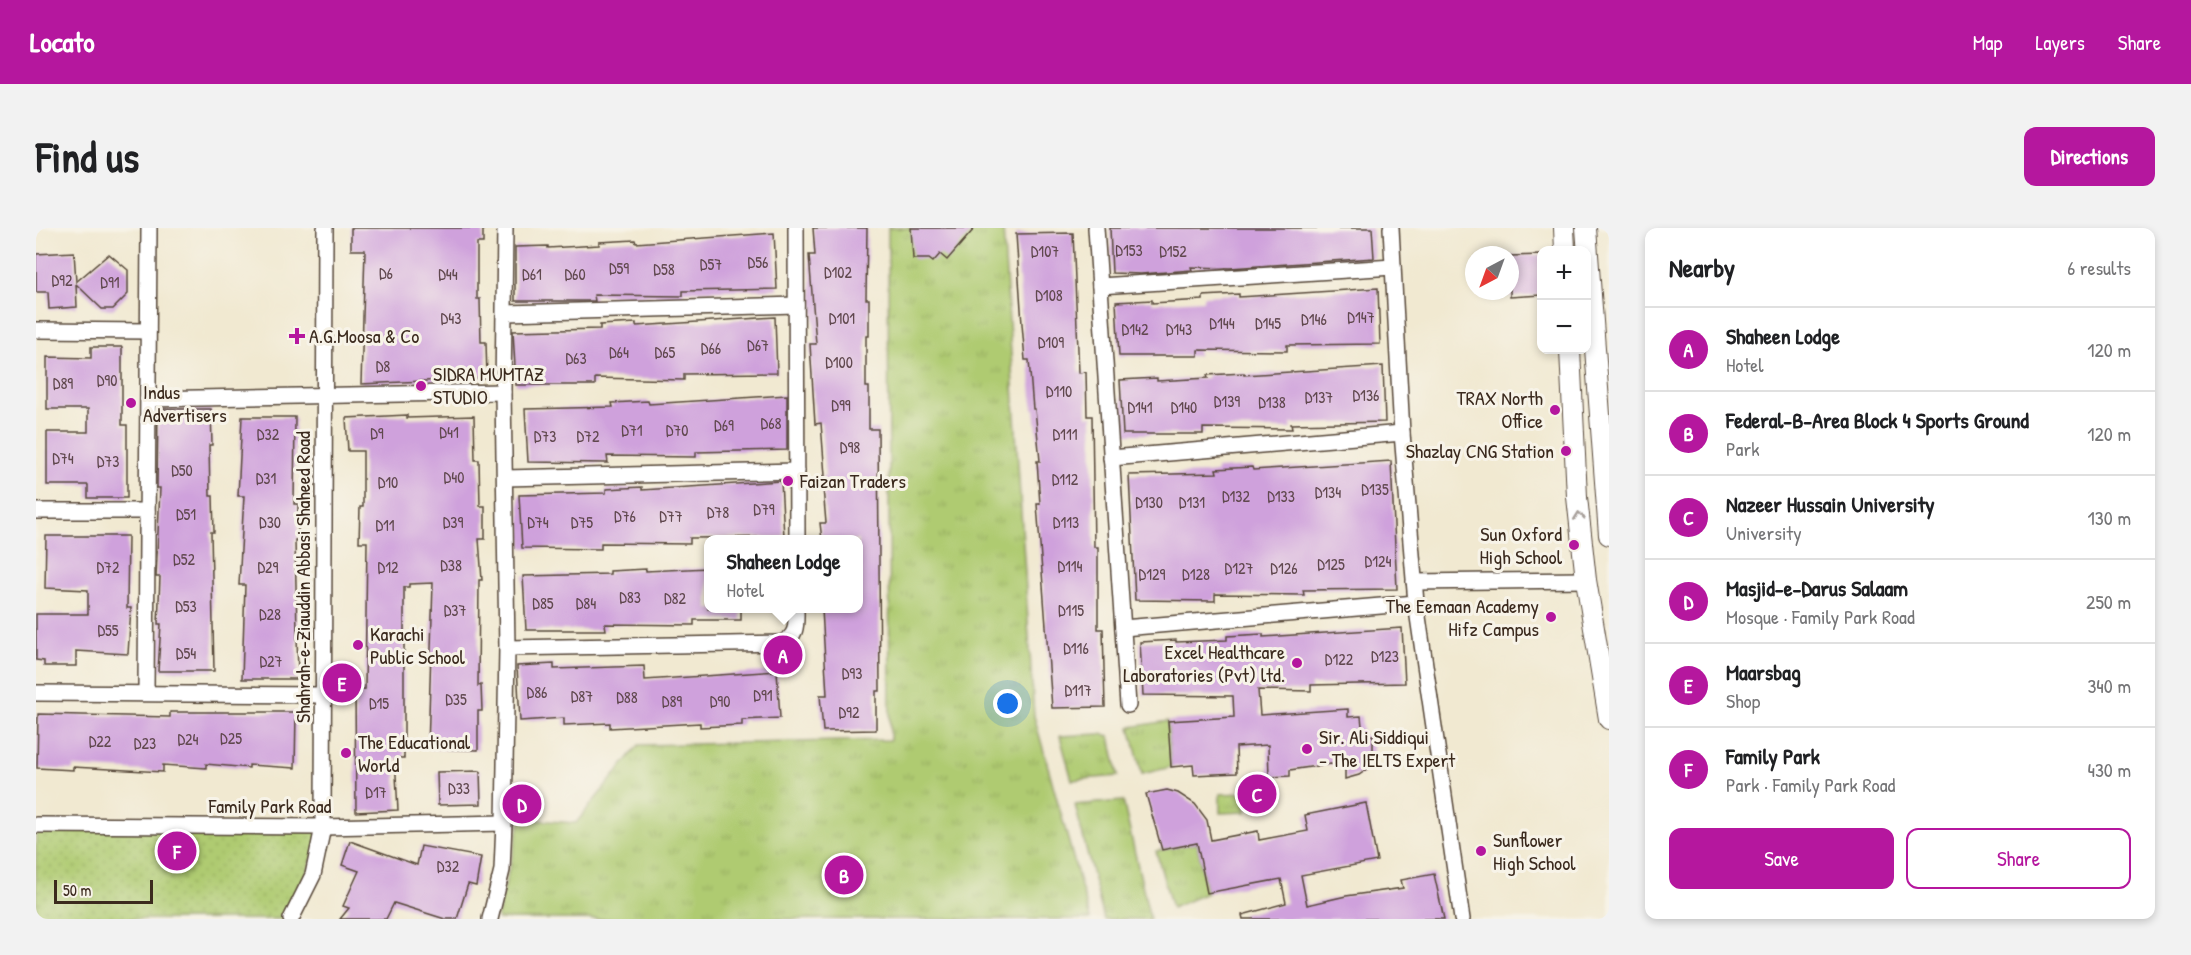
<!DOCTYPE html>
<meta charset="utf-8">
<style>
body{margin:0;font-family:"Patrick Hand",sans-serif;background:#f2f2f2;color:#202124}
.controls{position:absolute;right:18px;top:18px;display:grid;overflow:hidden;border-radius:12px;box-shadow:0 3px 9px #0003}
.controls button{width:54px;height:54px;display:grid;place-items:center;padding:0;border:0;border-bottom:2px solid #e0e0e0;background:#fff;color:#202124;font:30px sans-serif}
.compass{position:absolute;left:1429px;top:18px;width:54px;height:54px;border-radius:50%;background:#fff;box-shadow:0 3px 9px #0003;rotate:221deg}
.scale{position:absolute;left:18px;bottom:15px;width:99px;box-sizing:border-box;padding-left:6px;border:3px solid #3b2a1e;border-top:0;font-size:16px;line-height:21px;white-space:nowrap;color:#3b2a1e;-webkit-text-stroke:4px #f7f3e8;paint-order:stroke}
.you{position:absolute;left:972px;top:476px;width:21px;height:21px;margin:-15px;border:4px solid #fff;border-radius:50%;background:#1a73e8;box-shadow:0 0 0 9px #1a73e833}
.badge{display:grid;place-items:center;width:39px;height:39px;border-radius:50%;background:#b5179e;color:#fff;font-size:20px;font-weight:700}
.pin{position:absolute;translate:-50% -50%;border:3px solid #fff;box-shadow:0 2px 6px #0006}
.popup{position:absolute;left:668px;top:307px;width:159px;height:78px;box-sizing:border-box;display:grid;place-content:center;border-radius:12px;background:#fff;filter:drop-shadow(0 2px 4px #0005);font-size:20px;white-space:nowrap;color:#757577}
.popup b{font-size:22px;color:#202124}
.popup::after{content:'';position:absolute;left:50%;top:100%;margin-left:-12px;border:12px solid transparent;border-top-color:#fff}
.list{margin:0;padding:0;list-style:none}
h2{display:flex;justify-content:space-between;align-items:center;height:78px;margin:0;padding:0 24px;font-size:26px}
h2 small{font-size:20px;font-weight:400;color:#757577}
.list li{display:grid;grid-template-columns:39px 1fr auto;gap:18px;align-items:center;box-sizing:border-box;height:84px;padding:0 24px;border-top:2px solid #e0e0e0}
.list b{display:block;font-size:22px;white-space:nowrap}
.list p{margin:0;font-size:20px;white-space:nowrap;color:#757577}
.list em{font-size:20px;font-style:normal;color:#757577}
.actions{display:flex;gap:12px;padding:18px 24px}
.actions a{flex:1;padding:14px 0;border:2px solid #b5179e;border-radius:12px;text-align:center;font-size:21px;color:#b5179e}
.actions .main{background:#b5179e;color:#fff}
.map{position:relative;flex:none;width:1573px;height:691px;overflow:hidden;border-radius:12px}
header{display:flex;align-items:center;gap:36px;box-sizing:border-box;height:84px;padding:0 30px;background:#b5179e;color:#fff}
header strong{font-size:28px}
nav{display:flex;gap:33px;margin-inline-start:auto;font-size:21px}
.intro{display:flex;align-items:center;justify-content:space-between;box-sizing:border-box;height:144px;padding:0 36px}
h1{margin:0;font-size:42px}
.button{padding:15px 27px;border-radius:12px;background:#b5179e;color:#fff;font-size:21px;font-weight:700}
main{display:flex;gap:36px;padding:0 36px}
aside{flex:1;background:#fff;border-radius:12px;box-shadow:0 3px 9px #0003}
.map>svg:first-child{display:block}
.grass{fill:url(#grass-tufts);stroke:#757a48;stroke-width:1.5}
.park{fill:url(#park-dots);stroke:#757a48;stroke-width:1.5}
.building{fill:#cfa1dc}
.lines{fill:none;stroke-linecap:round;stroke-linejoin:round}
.minor-casing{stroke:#564739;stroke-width:18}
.major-casing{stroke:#564739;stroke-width:22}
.minor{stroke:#fff;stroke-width:15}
.major{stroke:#fff;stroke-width:20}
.oneway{stroke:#a79f9a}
.poi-dot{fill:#b5179e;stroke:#f7f3e8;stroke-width:2}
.labels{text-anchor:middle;stroke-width:6;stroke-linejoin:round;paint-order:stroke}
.number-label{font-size:16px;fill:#60484e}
.poi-label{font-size:20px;fill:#3b2a1e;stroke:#f7f3e8;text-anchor:start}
.street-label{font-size:20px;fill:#3b2a1e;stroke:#f7f3e8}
</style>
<header>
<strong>Locato</strong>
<nav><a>Map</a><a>Layers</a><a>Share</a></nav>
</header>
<div class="intro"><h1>Find us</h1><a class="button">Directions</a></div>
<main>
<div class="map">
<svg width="1573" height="691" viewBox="0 0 1573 691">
<defs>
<pattern id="grass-tufts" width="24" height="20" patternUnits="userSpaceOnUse" patternTransform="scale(1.5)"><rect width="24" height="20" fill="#afcb71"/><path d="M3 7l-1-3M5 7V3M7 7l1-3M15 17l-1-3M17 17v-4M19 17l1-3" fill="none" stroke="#97ae61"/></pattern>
<pattern id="park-dots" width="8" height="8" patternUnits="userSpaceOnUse" patternTransform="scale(1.5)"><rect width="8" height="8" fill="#afcb71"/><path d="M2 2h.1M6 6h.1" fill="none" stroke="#97ae61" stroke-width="1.8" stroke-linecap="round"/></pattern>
</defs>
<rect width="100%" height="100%" fill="#f7f3e8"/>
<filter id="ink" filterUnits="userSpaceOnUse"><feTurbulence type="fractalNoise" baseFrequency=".0167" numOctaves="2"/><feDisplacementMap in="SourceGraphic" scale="12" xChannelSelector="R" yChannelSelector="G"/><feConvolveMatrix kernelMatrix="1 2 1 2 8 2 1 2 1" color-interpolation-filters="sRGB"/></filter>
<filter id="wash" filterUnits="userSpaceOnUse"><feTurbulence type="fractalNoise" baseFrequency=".008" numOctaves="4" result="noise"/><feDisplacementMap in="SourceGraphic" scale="24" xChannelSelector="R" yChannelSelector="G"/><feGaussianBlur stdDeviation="1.35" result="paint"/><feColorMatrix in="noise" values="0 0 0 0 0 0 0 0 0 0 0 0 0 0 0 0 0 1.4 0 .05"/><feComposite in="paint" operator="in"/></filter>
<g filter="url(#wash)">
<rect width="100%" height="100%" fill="#f1e9d1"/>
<g class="grass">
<path d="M852,0H967L998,488L1054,691H461L485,591L540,595L603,517L854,512Z"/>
<path d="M1132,493L1135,539L1106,546L1094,499Z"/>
<path d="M1064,506L1074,508L1082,548L1036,552L1024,508Z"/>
<path d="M1209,565L1210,584L1184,585V566Z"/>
<path d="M1087,573L1114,691H1068L1039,577Z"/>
<path d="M1161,615L1171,665L1136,680L1120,623Z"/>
</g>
<path class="park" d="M0,597L287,599L255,691H0Z"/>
<g id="blocks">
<g class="building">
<path d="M315,0H447V15H441V71H444L445,114H450L451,150L325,156L329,22H315Z"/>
<path d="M777,0H831L830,71H833V108H830V159H833V201H842L844,463H840V502L787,503L784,467H791L786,381H822V312H786L784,295H790L786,248H789L785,195L779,196L774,116H780L773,27H779Z"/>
<path d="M875,0H939L911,32L904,26L897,34L893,31H877Z"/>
<path d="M1074,0H1336L1338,30L1194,40L1155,39L1156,42L1105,46L1076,45Z"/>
<path d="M738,5L741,61L647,63V68L558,67L559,73H479V19L512,18V20L563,17V14L599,12L600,15Z"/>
<path d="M1037,5L1043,145L1050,144L1051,188H1056L1058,319H1062V401H1067L1069,479L1016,480L1001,276H1004L1001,233H1004L999,181H997L993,132H989L986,96L980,6Z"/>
<path d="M38,24L40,54L73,26L92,42V66L77,81H66L40,56L41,79L13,81L12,64H0V26Z"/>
<path d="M1506,27V67L1474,69V28Z"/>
<path d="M1342,60L1344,116L1251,117V123L1162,122V128H1083L1080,74L1116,72V75L1167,72V68L1203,66V69Z"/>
<path d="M739,89L741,145L648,146V152L559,150V157H480L477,103L564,101V97L600,95V98Z"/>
<path d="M55,119H86V197H91V270H52V257H11V204H52V181H11V129L55,130Z"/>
<path d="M1347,138L1349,194L1255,196L1256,201L1167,200V206H1087L1084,152L1121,150V153L1172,150L1171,147L1208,145V147Z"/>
<path d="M751,167V222L660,224V229L571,228L572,235L492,234L489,181L577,179L576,175L612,173L613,176Z"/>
<path d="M122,181H175L176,217H173L174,268H177L178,304H175L178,443H122L125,396H122L124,349H120L124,260H121Z"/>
<path d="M371,187V190L438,188L439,232H443L444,278H449V311H443L446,352H443L442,458L445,457L446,483H442V522L392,521L397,355L373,356V359H368V530H359L362,582L320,584L319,462L329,461L331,314H323L324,279H327V223H312L310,190Z"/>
<path d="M206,189H259L258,276H262V312H259L262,451H206L209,357H203L208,268H202Z"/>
<path d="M1355,233L1361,361L1267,362L1268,367L1179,366V373L1099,372L1093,247L1181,245L1180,241L1216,239L1217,242Z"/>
<path d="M745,253L748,309L654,310V316L565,315V321L486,320L483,267L570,265V261L606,259V262Z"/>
<path d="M10,308H92L91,380H95L92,426L40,423V438H8V433L0,432V386H52V362L9,360Z"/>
<path d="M672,340V381H705V392H658V397L569,396L570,402H490L487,348L574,346V343L610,341V343Z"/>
<path d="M1366,400L1369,455L1275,457V463L1222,462L1224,487L1312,481V489L1325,488L1327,508L1337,507V529L1333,540L1323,547L1309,551V540L1295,536L1254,542V548L1233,549L1232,517L1200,519L1201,545L1158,547L1157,537L1135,539L1132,493L1198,489L1197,468L1107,467L1104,414L1140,412V414L1191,412V408L1227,406V409Z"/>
<path d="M518,436V441L608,438L609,452L741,443L744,490L706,492V497L664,499V495L574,500V495L528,497V490L484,493L481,438Z"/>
<path d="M134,484H260L259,540L213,537V540L170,536V540L127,537V544L37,539V542L1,540L2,486L134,489Z"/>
<path d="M444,543L445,576L402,577L401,544Z"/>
<path d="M1131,562L1142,565L1159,576L1171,592L1175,612L1222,603L1223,612L1272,603L1269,587L1330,575L1341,633L1265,647L1271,677L1310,668L1367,660L1365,652L1398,646L1408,691H1207L1206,687L1250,675L1245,651L1171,665L1161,615L1126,622L1110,566Z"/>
<path d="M314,613L381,637L385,618L445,629L440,658L432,656L421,691H409L358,675L350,691H304L313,680L307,678L323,643L306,637Z"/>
</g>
</g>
</g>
<g filter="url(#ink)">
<use href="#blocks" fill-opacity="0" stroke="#564739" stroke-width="1.5"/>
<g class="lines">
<defs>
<g id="minor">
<path d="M760,0L761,312"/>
<path d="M1060,0L1092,477"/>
<path d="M1355,0L1366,205L1380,375L1426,691"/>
<path d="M1064,58L1357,39"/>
<path d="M470,85L760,77"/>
<path d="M0,102L112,103"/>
<path d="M112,171L467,164"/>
<path d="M1075,230L1366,205"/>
<path d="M469,250L761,243"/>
<path d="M0,283H111"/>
<path d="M1378,354L1550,352"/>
<path d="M1087,400L1380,375"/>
<path d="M471,420L746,415C762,407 760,397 760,380"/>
<path d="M0,465L287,467"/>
<path d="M110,465L113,0"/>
<path d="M0,597L287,599L468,595"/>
<path d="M255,691L277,647L287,599L289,0"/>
<path d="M454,691L466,642L468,595L471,420L467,164L469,0"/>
</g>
<g id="major">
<path d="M1528,0L1529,22"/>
<path d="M1550,0L1573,307"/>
<path d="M1534,122L1541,269L1550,352L1573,491"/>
</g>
</defs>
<use href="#minor" class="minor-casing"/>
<use href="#major" class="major-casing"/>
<use href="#minor" class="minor"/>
<use href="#major" class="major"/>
</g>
<defs><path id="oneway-chevron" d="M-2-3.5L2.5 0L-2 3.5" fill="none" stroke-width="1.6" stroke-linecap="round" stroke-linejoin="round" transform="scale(1.5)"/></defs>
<use class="oneway" href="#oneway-chevron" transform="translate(1543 288) rotate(-96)"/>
</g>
<g class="poi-dot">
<path d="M258 99h6v6h6v6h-6v6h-6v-6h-6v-6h6z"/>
<circle cx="385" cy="158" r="6"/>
<circle cx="95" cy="175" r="6"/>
<circle cx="1519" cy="182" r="6"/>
<circle cx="1530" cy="223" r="6"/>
<circle cx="752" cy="253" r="6"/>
<circle cx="1538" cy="317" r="6"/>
<circle cx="1515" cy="389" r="6"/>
<circle cx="322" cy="417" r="6"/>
<circle cx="1261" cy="435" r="6"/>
<circle cx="1271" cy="521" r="6"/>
<circle cx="310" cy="525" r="6"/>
<circle cx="1445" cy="623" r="6"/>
</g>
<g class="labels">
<g class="number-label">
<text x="1093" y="28">D153</text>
<text x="1009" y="29">D107</text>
<text x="1137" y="29">D152</text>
<text x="722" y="40">D56</text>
<text x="675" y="42">D57</text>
<text x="583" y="46">D59</text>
<text x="628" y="47">D58</text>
<text x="802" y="50">D102</text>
<text x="350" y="51">D6</text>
<text x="412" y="52">D44</text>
<text x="496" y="52">D61</text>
<text x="539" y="52">D60</text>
<text x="26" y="58">D92</text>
<text x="74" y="60">D91</text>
<text x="1013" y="73">D108</text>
<text x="1325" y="95">D147</text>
<text x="415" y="96">D43</text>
<text x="806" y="96">D101</text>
<text x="1278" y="97">D146</text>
<text x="1186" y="101">D144</text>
<text x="1232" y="101">D145</text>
<text x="1099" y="107">D142</text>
<text x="1143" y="107">D143</text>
<text x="1015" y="120">D109</text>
<text x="722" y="123">D67</text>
<text x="675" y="126">D66</text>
<text x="583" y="130">D64</text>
<text x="629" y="130">D65</text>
<text x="540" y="136">D63</text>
<text x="803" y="140">D100</text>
<text x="347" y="144">D8</text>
<text x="71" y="158">D90</text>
<text x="27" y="161">D89</text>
<text x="1023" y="169">D110</text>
<text x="1330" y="173">D136</text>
<text x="1283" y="175">D137</text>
<text x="1191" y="179">D139</text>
<text x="1236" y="180">D138</text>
<text x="805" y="183">D99</text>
<text x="1104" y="185">D141</text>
<text x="1148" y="185">D140</text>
<text x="735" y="201">D68</text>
<text x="688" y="203">D69</text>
<text x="596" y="208">D71</text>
<text x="641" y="208">D70</text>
<text x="413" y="210">D41</text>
<text x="341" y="211">D9</text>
<text x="232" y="212">D32</text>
<text x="1029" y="212">D111</text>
<text x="509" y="214">D73</text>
<text x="552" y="214">D72</text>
<text x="814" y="225">D98</text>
<text x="27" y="236">D74</text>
<text x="72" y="239">D73</text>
<text x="146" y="248">D50</text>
<text x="418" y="255">D40</text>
<text x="230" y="256">D31</text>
<text x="1029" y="257">D112</text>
<text x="352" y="260">D10</text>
<text x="1339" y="267">D135</text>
<text x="1292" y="270">D134</text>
<text x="1200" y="274">D132</text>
<text x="1245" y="274">D133</text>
<text x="1113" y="280">D130</text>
<text x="1156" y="280">D131</text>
<text x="728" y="287">D79</text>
<text x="682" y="290">D78</text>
<text x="150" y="292">D51</text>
<text x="589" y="294">D76</text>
<text x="635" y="294">D77</text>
<text x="234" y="300">D30</text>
<text x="417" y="300">D39</text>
<text x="502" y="300">D74</text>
<text x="546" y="300">D75</text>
<text x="1030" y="300">D113</text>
<text x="349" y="303">D11</text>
<text x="148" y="337">D52</text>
<text x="1342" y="339">D124</text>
<text x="1295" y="342">D125</text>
<text x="415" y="343">D38</text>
<text x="1034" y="344">D114</text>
<text x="72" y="345">D72</text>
<text x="232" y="345">D29</text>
<text x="352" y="345">D12</text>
<text x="1203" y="346">D127</text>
<text x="1248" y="346">D126</text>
<text x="1116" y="352">D129</text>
<text x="1160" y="352">D128</text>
<text x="594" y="375">D83</text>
<text x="639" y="376">D82</text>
<text x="507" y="381">D85</text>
<text x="550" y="381">D84</text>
<text x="150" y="384">D53</text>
<text x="419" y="388">D37</text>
<text x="1035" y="388">D115</text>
<text x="234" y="392">D28</text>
<text x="72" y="408">D55</text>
<text x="1040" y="426">D116</text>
<text x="150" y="431">D54</text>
<text x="1349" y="434">D123</text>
<text x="1303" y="437">D122</text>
<text x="235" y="439">D27</text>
<text x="816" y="451">D93</text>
<text x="1042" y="468">D117</text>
<text x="501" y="470">D86</text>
<text x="727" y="473">D91</text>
<text x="546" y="474">D87</text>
<text x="591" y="475">D88</text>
<text x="420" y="477">D35</text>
<text x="636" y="479">D89</text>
<text x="684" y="479">D90</text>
<text x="343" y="481">D15</text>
<text x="813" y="490">D92</text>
<text x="195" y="516">D25</text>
<text x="152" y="517">D24</text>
<text x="64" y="519">D22</text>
<text x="109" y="521">D23</text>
<text x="423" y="566">D33</text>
<text x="340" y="570">D17</text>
<text x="412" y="644">D32</text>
</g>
<g class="poi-label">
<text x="273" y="115">A.G.Moosa &amp; Co</text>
<text x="397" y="153">SIDRA MUMTAZ<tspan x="397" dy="23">STUDIO</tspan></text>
<text x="107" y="171">Indus<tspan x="107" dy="23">Advertisers</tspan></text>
<text x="1507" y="177" text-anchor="end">TRAX North<tspan x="1507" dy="23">Office</tspan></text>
<text x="1518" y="230" text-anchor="end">Shazlay CNG Station</text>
<text x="764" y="260">Faizan Traders</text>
<text x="1526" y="313" text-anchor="end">Sun Oxford<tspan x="1526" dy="23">High School</tspan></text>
<text x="1503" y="385" text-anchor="end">The Eemaan Academy<tspan x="1503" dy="23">Hifz Campus</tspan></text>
<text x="334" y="413">Karachi<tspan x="334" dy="23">Public School</tspan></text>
<text x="1249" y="431" text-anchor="end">Excel Healthcare<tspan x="1249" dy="23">Laboratories (Pvt) ltd.</tspan></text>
<text x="1283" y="516">Sir. Ali Siddiqui<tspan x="1283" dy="23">- The IELTS Expert</tspan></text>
<text x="322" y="521">The Educational<tspan x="322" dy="23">World</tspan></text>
<text x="1457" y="619">Sunflower<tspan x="1457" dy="23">High School</tspan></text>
</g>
<g class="street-label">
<text transform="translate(267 349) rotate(-90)" y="7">Shahrah-e-Ziauddin Abbasi Shaheed Road</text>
<text x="234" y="585">Family Park Road</text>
</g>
</g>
</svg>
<div class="controls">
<button>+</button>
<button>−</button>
</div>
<svg class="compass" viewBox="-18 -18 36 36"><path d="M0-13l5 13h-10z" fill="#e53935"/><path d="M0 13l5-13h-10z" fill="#757577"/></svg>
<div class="scale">50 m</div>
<div class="you"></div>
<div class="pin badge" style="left:747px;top:427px">A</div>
<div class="popup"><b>Shaheen Lodge</b>Hotel</div>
<div class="pin badge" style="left:808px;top:647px">B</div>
<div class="pin badge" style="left:1221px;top:566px">C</div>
<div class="pin badge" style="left:486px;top:576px">D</div>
<div class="pin badge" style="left:306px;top:455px">E</div>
<div class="pin badge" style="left:141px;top:623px">F</div>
</div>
<aside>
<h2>Nearby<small>6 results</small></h2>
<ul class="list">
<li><span class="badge">A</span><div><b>Shaheen Lodge</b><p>Hotel</p></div><em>120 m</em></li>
<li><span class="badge">B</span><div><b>Federal-B-Area Block 4 Sports Ground</b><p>Park</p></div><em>120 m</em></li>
<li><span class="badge">C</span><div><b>Nazeer Hussain University</b><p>University</p></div><em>130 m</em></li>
<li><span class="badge">D</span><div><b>Masjid-e-Darus Salaam</b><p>Mosque · Family Park Road</p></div><em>250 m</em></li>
<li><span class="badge">E</span><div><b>Maarsbag</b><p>Shop</p></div><em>340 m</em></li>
<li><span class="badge">F</span><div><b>Family Park</b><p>Park · Family Park Road</p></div><em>430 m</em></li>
</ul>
<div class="actions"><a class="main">Save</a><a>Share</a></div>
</aside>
</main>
